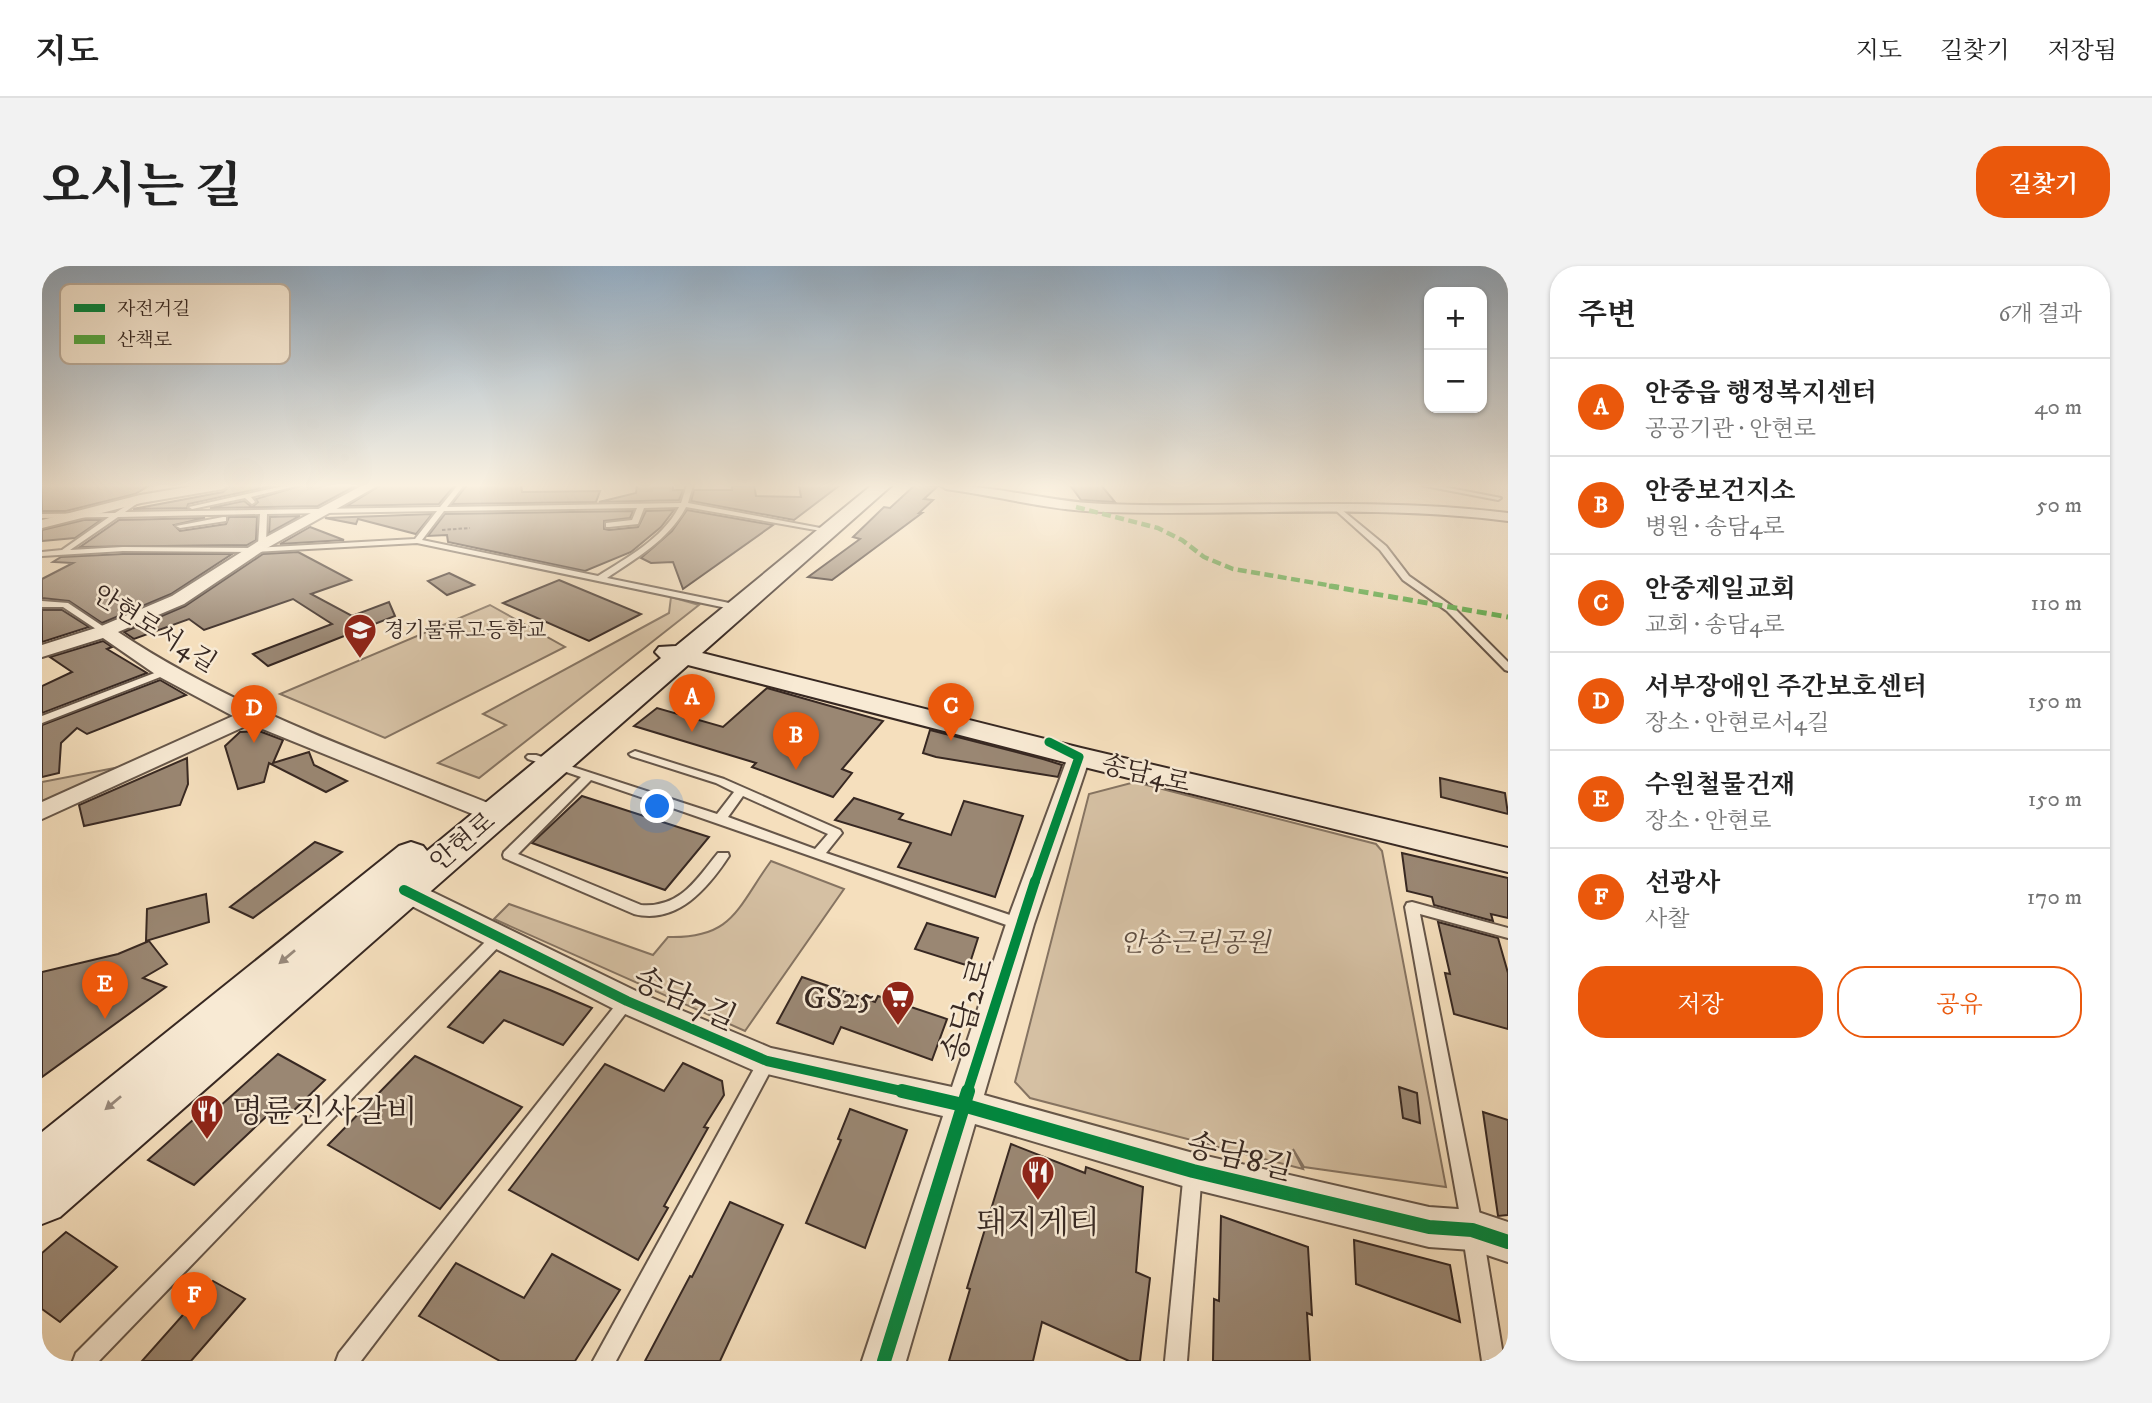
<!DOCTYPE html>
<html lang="ko">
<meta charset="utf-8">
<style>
body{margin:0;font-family:"IM FELL DW Pica","Noto Serif KR",serif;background:#f2f2f2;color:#222}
.controls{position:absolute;right:21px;top:21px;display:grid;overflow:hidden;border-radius:14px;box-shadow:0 2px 5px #0004}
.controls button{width:63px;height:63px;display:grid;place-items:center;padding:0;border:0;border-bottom:2px solid #e0e0e0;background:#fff;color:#222;font:35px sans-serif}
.you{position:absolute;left:616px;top:541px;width:24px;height:24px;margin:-18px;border:5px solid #fff;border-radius:50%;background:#1a73e8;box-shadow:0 0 0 10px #1a73e833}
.badge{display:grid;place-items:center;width:46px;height:46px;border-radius:50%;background:#ea580c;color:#fff;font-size:23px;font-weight:700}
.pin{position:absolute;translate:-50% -58px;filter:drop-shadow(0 2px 4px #0008)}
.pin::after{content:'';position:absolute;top:37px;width:24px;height:21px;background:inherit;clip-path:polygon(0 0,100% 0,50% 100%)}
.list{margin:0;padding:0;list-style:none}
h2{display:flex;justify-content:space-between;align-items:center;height:91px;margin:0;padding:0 28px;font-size:30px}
h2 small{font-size:23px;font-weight:400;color:#767676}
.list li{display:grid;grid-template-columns:46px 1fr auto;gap:21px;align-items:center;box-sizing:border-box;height:98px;padding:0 28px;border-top:2px solid #e0e0e0}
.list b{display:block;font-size:26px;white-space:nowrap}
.list p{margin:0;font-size:23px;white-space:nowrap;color:#767676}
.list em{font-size:23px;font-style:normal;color:#767676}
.actions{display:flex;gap:14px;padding:21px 28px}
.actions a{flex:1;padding:16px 0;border:2px solid #ea580c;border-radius:28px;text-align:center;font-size:24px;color:#ea580c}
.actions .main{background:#ea580c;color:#fff}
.map{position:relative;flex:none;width:1466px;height:1095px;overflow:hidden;border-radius:28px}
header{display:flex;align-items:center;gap:42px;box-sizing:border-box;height:98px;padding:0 35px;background:#fff;border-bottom:2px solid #e0e0e0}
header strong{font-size:33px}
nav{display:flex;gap:38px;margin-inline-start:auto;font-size:24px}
.intro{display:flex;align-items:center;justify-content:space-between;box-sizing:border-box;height:168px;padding:0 42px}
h1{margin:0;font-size:49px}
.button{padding:18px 32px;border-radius:28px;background:#ea580c;color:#fff;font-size:24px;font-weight:700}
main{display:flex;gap:42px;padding:0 42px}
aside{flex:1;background:#fff;border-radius:28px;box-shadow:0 2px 5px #0004}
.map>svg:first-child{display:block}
.green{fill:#d5c0a3;stroke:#867462;stroke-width:2}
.building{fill:#9a8773;stroke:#372822;stroke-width:2}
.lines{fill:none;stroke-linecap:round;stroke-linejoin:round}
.service-casing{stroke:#665649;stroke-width:4}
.minor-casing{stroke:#665649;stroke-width:4}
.secondary-casing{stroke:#372822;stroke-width:4}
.path{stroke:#372822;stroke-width:2;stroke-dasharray:3.5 2;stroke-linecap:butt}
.service{fill:#f8ead4;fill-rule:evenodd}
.minor{fill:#f8ead4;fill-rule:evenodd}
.secondary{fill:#f8ead4;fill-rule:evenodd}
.quiet-far1{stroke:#55aa43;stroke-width:4.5;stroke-dasharray:9 4.5;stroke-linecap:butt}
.quiet{stroke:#55aa43;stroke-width:5;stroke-dasharray:10 5;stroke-linecap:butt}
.cycleway-far2-casing{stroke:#f8ead4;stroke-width:13}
.cycleway-far1-casing{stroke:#f8ead4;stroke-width:15}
.cycleway-casing{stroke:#f8ead4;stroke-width:18}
.cycleway-far2{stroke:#00873e;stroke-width:9}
.cycleway-far1{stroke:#00873e;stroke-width:10}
.cycleway{stroke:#00873e;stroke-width:14}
.oneway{fill:#98897b}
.labels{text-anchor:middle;stroke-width:5;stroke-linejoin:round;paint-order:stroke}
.far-poi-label{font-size:21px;fill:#372822;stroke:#f8ead4;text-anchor:start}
.street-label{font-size:26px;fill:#372822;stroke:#f8ead4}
.park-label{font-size:26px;font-style:italic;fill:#5e4e42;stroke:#f8ead4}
.near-poi-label{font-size:32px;fill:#372822;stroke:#f8ead4;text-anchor:end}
.near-street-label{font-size:32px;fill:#372822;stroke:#f8ead4}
.key{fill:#f8ead4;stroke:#beb09f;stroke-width:2}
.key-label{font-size:19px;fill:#372822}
</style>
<header>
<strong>지도</strong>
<nav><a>지도</a><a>길찾기</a><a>저장됨</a></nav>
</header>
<div class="intro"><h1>오시는 길</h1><a class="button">길찾기</a></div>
<main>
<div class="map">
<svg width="1466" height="1095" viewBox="0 0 1466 1095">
<rect width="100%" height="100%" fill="#f5dfbd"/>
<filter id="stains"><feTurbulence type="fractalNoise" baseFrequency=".00286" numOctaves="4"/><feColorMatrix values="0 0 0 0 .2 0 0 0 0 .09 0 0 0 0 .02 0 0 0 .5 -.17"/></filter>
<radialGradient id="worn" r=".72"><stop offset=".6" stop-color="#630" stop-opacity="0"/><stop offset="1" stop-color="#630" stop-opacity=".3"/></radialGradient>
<g class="green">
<path d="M629,331L657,339L437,512L396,497L464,459L441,448L627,347Z"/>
<path d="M448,339L523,381L343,472L238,428Z"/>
<path d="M88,499L0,539V516Z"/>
<path d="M1093,516L1334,578L1340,585L1404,921L1262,901L1251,883L1261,903L988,832L973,816L1047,528Z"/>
<path d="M729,595L802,623L703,765L452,653L467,638L611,689L626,671C691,673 695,642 729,595Z"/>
</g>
<g class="building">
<path d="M0,219H108L93,228L24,245H0Z"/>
<path d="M189,219H234L146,238L145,242L91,243L181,226Z"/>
<path d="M261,219H315L276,240L168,242L202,235L210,241L216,236L214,233Z"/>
<path d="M339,219H413L397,238L305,240Z"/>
<path d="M425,219H479L480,226L558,225L554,236L410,238Z"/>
<path d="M595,219H631V224H641L637,234L557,236L594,227Z"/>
<path d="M712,219L714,230L759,231L757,219H798L752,254L649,235L652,224H690V220Z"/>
<path d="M873,219L896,220L882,233L891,234L877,247H880L790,314L766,311L818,273L811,271L842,241L848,242Z"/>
<path d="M1028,219H1059L1073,236L1039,234Z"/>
<path d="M632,244L619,261L589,286L543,305L406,276L405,269L386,270L403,248L591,245L588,252L562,255V263L567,264L596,261L604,245Z"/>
<path d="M645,244L731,259L641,323L631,296L609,297L599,292L630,265Z"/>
<path d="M390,248L374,268L316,253L314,258L283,252Z"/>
<path d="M258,250L227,267L228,251Z"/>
<path d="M187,251H215L214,274L205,279L38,281L77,254L163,252L132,259L138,265L184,258Z"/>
<path d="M42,254H59L33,272L0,275V264Z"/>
<path d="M268,261L302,274L238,278Z"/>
<path d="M256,286L309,314L269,328L310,350L347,336L353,350L226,400L211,388L290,358L251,333L162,364L147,353L92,373L82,366L143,340L221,288Z"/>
<path d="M81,288H190L129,328L60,357L27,335L0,332V313L31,297L11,296L19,291Z"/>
<path d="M407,307L432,319L405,329L386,315Z"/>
<path d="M517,314L599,348L547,375L461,337Z"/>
<path d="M0,344H20L47,361L0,376Z"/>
<path d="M61,375L70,381L65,383L105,407L0,447V420L30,406L8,391Z"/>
<path d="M118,414L144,429L45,468L35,462L19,477L17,507L0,511V459Z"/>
<path d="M725,422L841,455L800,503L810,507L791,531L710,501L714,497L592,460L615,442L681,461Z"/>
<path d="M888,464L1001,493L1020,499L1016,511L894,491L881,487Z"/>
<path d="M217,465L241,474L231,497L267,486L272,499L305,515L284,526L227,497L222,516L196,523L183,480L198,466Z"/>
<path d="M145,492L146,518L138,539L42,560L37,539Z"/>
<path d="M1398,512L1463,527L1466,548L1399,531Z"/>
<path d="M540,530L667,571L623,624L490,577Z"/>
<path d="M812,532L861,548L857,553L909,569L922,535L981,550L953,631L856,601L869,577L793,554Z"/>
<path d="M273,576L300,586L211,652L188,641Z"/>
<path d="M1360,587L1466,612V652L1449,648L1451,655L1392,639L1390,631L1365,625Z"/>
<path d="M164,628L167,656L104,675L105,643Z"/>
<path d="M1396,656L1456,672L1466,707V763L1412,748L1403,707L1408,708Z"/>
<path d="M885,657L936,672L927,700L873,683Z"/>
<path d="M107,675L125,698L101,712L124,721L0,811V706L76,688Z"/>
<path d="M458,705L508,724L550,742L521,779L462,754L441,777L406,761Z"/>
<path d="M760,711L833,736L836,730L905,753L890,794L799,761L791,778L735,757Z"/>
<path d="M236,788L283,814L240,856L227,848L152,919L106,894L170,837L177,841Z"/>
<path d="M373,790L480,841L398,943L286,879Z"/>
<path d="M641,797L680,815L682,829L662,861L666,862L622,940L626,942L596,994L467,924L563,798L622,825Z"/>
<path d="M1357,821L1375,827L1378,857L1361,852Z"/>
<path d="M808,843L865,864L823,982L764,957L799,874L796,873Z"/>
<path d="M1441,846L1466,854V949L1456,950Z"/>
<path d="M969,878L1043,907L1044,901L1101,921L1094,1006L1108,1012L1098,1095H1087L1000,1056L991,1095H907L928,1023L925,1022Z"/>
<path d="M688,936L741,959L678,1095H603L648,1010L650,1011Z"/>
<path d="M1179,950L1266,981L1270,1049L1265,1047L1268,1095H1171L1172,1033L1177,1035Z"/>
<path d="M24,966L75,1001L18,1056L0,1043V987Z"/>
<path d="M1312,974L1408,999L1418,1056L1314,1018Z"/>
<path d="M510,988L578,1024L533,1095H458L377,1050L414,997L482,1032Z"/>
<path d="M171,1015L203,1033L149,1095H100Z"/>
</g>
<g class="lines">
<defs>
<g id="service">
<path d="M246,219H258L209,231L213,236L210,238L203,232L150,243L147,241Z"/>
<path d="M416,219H422L405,241L639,237L645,219H651L646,237L789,264L785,266L644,241C627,274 594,292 565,312L697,339V343L694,344L375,277L212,286L81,285L0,290V286L20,284L67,251L0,252V248L73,247L98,231L100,232V234L83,246L398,241ZM637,241C620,273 586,291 556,310L380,274L402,245L595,242L590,254L564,257V261H567L596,258L602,242ZM395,245L373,273L212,282L81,281L28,284L76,251L218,248L216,279L220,281L224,279L225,248Z"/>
<path d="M1378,219H1392L1459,232L1456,234Z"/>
<path d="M1290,239H1294L1344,280L1367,310L1411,341L1466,396V405L1463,404L1405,345L1361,314L1338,284L1290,241Z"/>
<path d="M181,251H184V255L138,262L134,260Z"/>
<path d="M0,335L26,337L68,365L63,368L60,367L21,341H0Z"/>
<path d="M123,403L128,406L126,408L0,457V450Z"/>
<path d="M593,485L682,513L798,564L800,567L784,587L983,654L985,658L983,662H973C832,613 691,562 549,514L476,588L599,639C638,642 654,614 676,587H686L687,590C666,622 635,659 592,648L462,592L461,589L462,586L539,511L486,493L484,491L486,489H494L675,548L692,526L674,517L589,490L587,488ZM701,530L786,568L773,583L686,551Z"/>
<path d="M1370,636L1466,662V672L1378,648L1437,944L1462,1095H1440L1417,944L1363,641L1365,637Z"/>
<path d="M458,665L463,666L465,670L463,674L57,1095H31L34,1087L453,666Z"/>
<path d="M585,729L590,731L593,735L590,739L319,1095H294L297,1087L580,731Z"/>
<path d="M725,788L731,790L733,795L731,800L574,1095H551L719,790Z"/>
<path d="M1151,896L1158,899L1160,905L1145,1095H1123L1142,905L1144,899Z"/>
</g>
<g id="minor">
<path d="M158,219H187L181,223L99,237L0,262V254L98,229Z"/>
<path d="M321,219H337L225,282L142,338L76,366C195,445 329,490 461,543L464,548L461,553H443L208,458L0,553V536L191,450L116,410L61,372L0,391V379L57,361L130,330L215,276Z"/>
<path d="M898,219C953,219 1006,236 1061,238C1197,243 1331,230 1466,247V255C1331,238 1197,250 1062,246C1011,245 955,230 904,223Z"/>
<path d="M1037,484L1048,491L992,658L942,829L1151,887L1387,941L1430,944L1466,956V996L1430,984L1387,981L1151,923L933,858L864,1095H820L901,850L713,805L574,744L352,631L348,624L352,617L362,615L372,617L596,726L729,782L910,821L964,658L1026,491Z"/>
</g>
<path id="secondary" d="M830,219H850L660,387L1039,482L1466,582V606L1026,497L646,399L18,951L0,958V866L357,580L369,576L381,580L385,585L619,392L613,386L617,381L634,380Z"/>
</defs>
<use href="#service" class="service-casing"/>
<use href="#minor" class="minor-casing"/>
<use href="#secondary" class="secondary-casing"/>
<path class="path" d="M400,264L428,262"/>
<use href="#service" class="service"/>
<use href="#minor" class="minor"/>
<use href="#secondary" class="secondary"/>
<path class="quiet-far1" d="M1034,241L1116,262L1140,274L1162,291L1191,303L1297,321"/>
<path class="quiet" d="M1287,320L1466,351"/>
<defs>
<path id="cycleway-far2" d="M993,616L1037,491L1007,476"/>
<g id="cycleway-far1">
<path d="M362,624L585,735L725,795L868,827"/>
<path d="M925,827L993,615"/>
</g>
<g id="cycleway">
<path d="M860,825L921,839L1151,905L1387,961L1430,964L1466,976"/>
<path d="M842,1095L926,825"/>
</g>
</defs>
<use href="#cycleway-far2" class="cycleway-far2-casing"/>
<use href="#cycleway-far1" class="cycleway-far1-casing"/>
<use href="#cycleway" class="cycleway-casing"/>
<use href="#cycleway-far2" class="cycleway-far2"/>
<use href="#cycleway-far1" class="cycleway-far1"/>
<use href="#cycleway" class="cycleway"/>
</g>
<defs><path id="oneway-solid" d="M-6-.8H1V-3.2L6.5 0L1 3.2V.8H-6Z" transform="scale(1.75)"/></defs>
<g class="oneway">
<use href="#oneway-solid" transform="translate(245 691) rotate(140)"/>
<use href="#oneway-solid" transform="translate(71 837) rotate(140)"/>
</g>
<linearGradient id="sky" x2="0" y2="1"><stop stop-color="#93acc2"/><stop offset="0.59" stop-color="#faf1e1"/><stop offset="1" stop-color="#faf1e1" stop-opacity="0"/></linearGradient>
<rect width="1466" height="372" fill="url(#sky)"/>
<defs>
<symbol id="school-pin" viewBox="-11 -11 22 30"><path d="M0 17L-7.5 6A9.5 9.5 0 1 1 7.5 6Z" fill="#8f2418" stroke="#f8ead4"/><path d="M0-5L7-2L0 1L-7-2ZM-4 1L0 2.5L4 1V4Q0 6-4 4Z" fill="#fff"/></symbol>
<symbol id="supermarket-pin" viewBox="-11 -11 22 30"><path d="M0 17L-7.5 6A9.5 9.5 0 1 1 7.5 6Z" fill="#8f2418" stroke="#f8ead4"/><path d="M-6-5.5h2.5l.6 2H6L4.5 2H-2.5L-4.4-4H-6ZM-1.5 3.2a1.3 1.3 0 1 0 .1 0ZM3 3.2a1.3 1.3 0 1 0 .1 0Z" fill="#fff"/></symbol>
<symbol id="restaurant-pin" viewBox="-11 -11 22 30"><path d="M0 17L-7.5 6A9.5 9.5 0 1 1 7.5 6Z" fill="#8f2418" stroke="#f8ead4"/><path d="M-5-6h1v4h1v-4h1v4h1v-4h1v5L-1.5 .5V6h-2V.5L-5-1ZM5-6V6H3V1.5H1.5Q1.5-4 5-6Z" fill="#fff"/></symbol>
</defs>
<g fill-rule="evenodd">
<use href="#school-pin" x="299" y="345" width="38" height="52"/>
<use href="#supermarket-pin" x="837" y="712" width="38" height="52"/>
<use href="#restaurant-pin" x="146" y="826" width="38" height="52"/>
<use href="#restaurant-pin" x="977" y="887" width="38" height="52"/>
</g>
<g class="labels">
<g class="far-poi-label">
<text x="342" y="371">경기물류고등학교</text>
</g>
<g class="street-label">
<text transform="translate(113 362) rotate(32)" y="9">안현로서4길</text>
<text transform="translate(1104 507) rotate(13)" y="9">송담4로</text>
<text transform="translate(420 575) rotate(-40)" y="9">안현로</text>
</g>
<g class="park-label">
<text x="1153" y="685">안송근린공원</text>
</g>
<g class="near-poi-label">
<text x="832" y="742">GS25</text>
<text x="190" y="856" text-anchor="start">명륜진사갈비</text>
<text x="996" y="967" text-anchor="middle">돼지게티</text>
</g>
<g class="near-street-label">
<text transform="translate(643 732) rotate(24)" y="11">송담7길</text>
<text transform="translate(925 744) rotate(-73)" y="11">송담2로</text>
<text transform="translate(1198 890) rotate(14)" y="11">송담8길</text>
</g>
</g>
<rect x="18" y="18" width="230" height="80" rx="10" class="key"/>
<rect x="32" y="38" width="31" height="8" fill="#00873e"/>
<rect x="32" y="69" width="31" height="9" fill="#55aa43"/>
<g class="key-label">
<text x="75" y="49">자전거길</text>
<text x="75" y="80">산책로</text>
</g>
<rect width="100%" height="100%" filter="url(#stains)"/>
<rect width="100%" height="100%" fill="url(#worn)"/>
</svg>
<div class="controls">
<button>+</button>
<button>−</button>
</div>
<div class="you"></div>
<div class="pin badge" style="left:650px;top:466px">A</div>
<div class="pin badge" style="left:754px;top:504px">B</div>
<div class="pin badge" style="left:909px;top:475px">C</div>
<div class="pin badge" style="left:212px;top:477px">D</div>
<div class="pin badge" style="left:63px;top:753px">E</div>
<div class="pin badge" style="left:152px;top:1064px">F</div>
</div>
<aside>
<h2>주변<small>6개 결과</small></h2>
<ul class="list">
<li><span class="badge">A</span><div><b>안중읍 행정복지센터</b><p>공공기관 · 안현로</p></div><em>40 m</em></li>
<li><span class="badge">B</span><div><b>안중보건지소</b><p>병원 · 송담4로</p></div><em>50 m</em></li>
<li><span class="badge">C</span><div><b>안중제일교회</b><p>교회 · 송담4로</p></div><em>110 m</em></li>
<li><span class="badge">D</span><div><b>서부장애인 주간보호센터</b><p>장소 · 안현로서4길</p></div><em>150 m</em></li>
<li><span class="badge">E</span><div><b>수원철물건재</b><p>장소 · 안현로</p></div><em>150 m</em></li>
<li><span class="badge">F</span><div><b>선광사</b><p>사찰</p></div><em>170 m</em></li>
</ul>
<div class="actions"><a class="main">저장</a><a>공유</a></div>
</aside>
</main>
